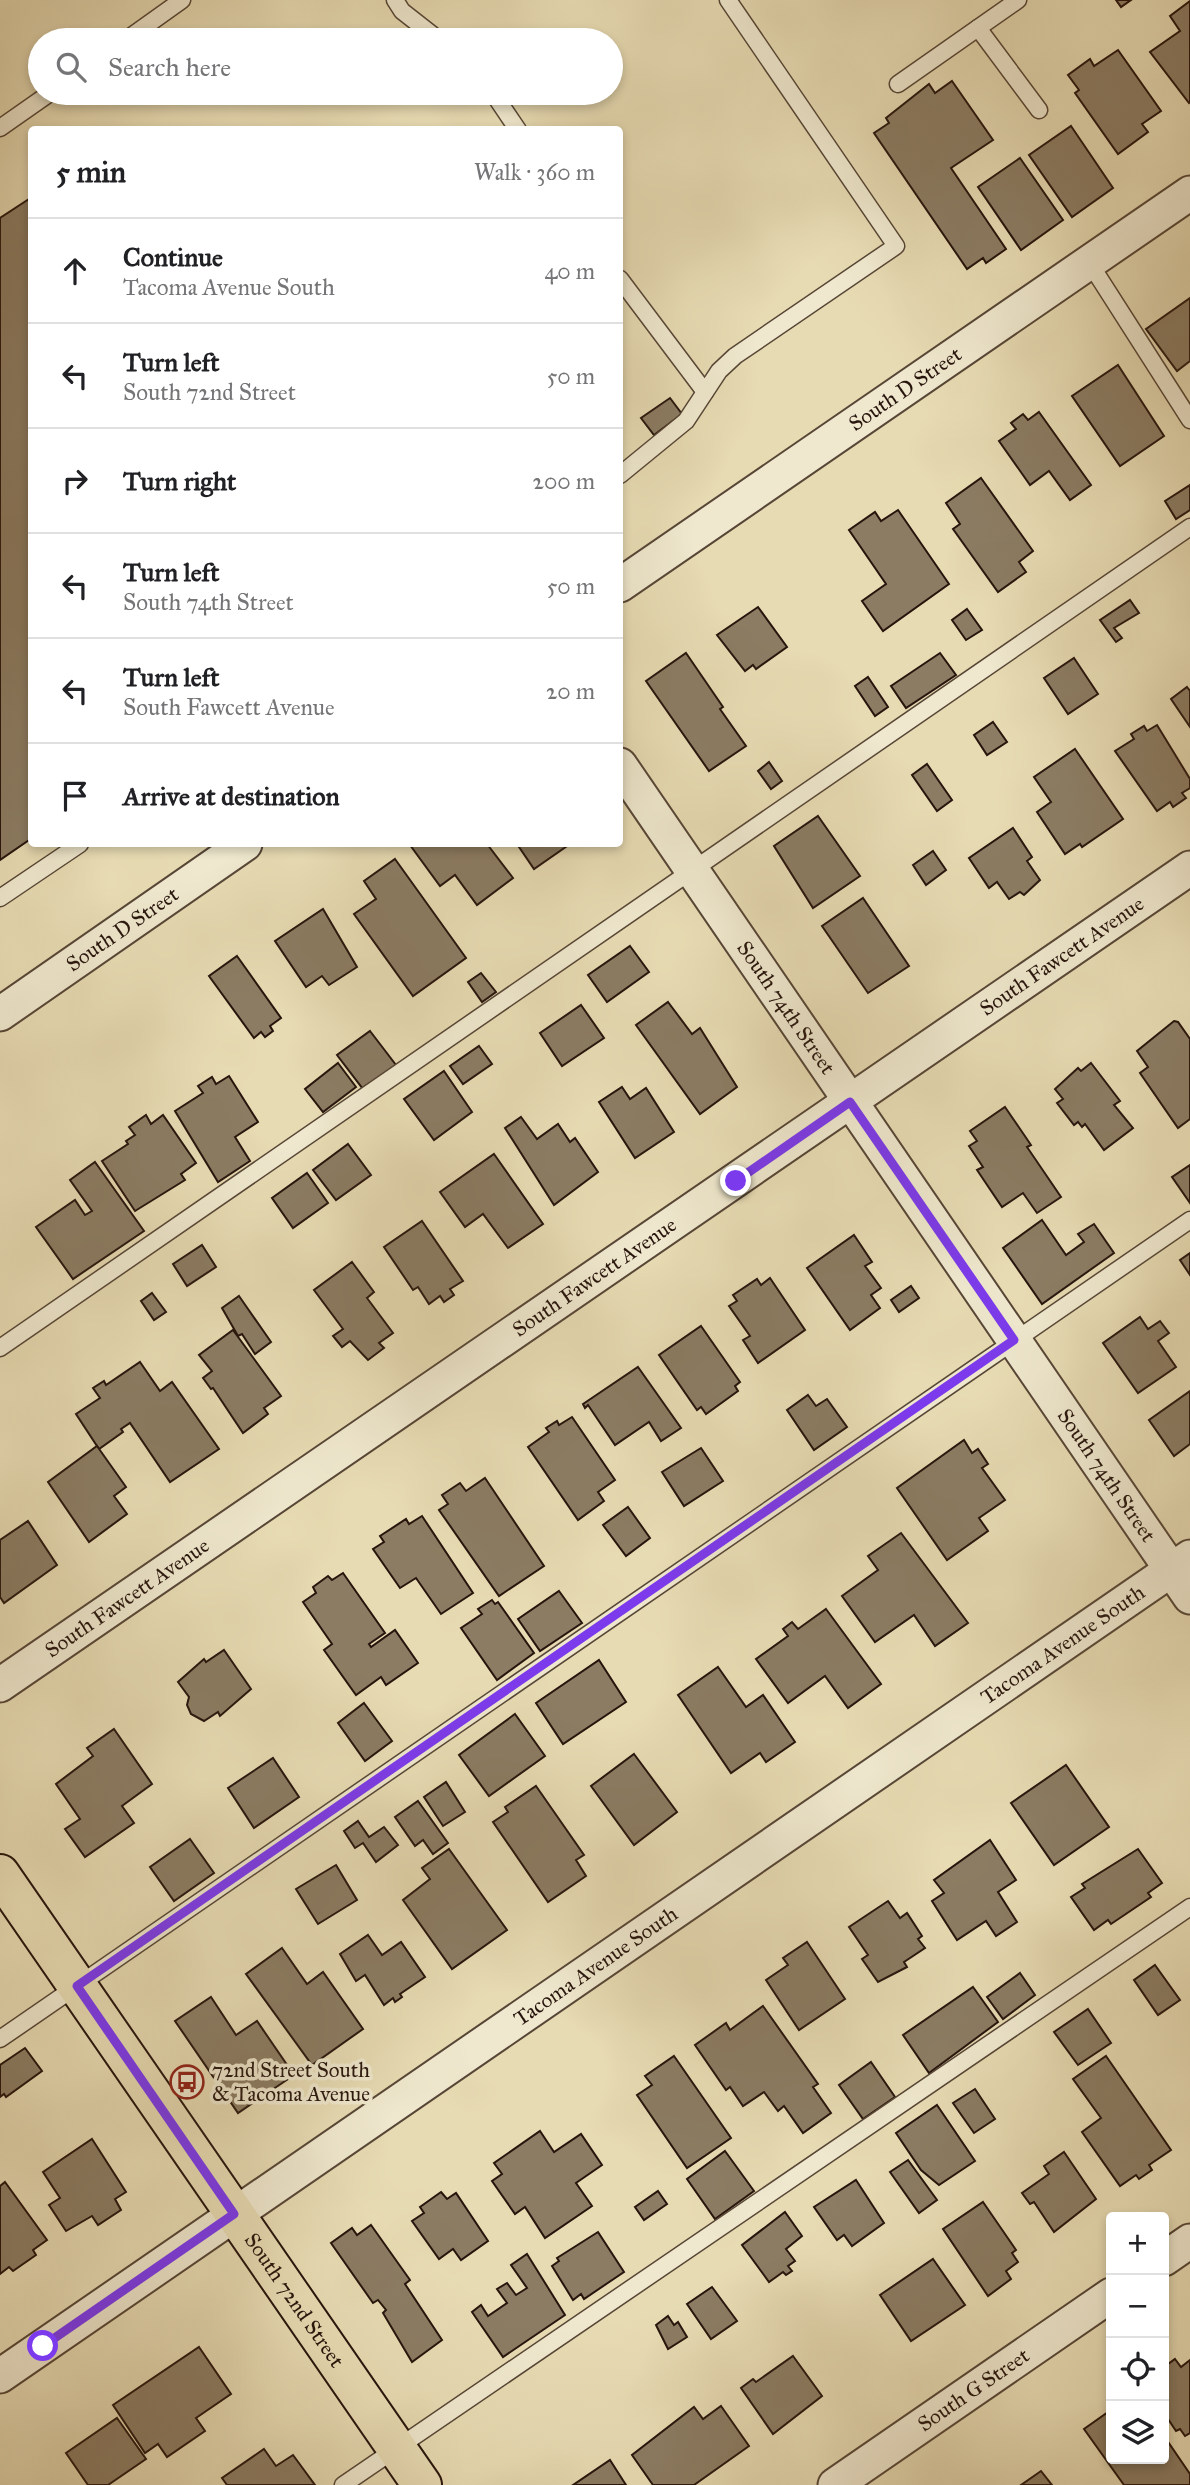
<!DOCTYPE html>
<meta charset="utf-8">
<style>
body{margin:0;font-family:"IM FELL Great Primer",serif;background:#f2f2f2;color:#202124}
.controls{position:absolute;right:21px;bottom:21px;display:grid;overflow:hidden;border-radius:7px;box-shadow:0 4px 10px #0003}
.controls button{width:63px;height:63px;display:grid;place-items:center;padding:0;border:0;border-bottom:2px solid #e0e0e0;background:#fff;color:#202124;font:35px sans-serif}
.stop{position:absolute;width:21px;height:21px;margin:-16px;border:5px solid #7c3aed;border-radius:50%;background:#fff}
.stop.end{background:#7c3aed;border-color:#fff;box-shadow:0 2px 7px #0008}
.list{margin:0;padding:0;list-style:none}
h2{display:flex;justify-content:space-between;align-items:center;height:91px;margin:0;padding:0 28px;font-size:30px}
h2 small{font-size:23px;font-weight:400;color:#757577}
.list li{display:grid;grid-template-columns:46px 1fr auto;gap:21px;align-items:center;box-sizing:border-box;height:105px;padding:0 28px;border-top:2px solid #e0e0e0}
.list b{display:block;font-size:26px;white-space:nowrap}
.list p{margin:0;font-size:23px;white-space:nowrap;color:#757577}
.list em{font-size:23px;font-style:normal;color:#757577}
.icon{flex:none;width:38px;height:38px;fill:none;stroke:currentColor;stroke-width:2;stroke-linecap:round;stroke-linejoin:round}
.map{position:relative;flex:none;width:1190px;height:2485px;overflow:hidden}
.search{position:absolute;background:#fff;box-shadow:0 4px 10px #0003;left:28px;top:28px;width:595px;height:77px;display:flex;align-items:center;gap:18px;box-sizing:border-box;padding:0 24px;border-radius:38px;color:#757577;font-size:26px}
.panel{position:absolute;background:#fff;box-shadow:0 4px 10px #0003;left:28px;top:126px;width:595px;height:721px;border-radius:7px}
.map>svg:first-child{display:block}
.building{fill:#8b7c63;stroke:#27150d;stroke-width:2}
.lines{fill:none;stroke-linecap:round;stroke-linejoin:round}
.service-casing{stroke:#574636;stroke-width:19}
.minor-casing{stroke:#574636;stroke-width:37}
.primary-casing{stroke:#27150d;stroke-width:42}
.service{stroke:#efe8ce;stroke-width:16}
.minor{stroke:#efe8ce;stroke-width:33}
.primary{stroke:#e7dbb3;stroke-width:38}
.route{stroke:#7c3aed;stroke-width:9}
.labels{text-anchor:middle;stroke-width:7;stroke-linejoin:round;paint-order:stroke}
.street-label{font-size:21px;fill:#27150d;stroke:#efe8ce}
.poi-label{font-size:21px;fill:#27150d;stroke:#efe8ce;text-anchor:start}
</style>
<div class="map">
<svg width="1190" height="2485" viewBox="0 0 1190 2485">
<rect width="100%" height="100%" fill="#e7dbb3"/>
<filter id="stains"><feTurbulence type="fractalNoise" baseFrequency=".00286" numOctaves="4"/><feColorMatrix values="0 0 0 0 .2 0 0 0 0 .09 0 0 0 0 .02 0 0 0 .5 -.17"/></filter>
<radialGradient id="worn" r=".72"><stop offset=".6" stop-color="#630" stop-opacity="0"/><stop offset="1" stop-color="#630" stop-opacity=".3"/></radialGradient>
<g class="building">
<path d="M1116,0H1131L1121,7Z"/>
<path d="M1190,1V102L1189,103L1150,52L1180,31L1170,16Z"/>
<path d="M1118,50L1161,111L1142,124L1148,132L1118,154L1075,93L1079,90L1068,75L1090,59L1094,66Z"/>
<path d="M952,81L993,140L951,168L1006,249L986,263L983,258L967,269L874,133L889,123L886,118L929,84L935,93Z"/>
<path d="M1071,126L1113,188L1072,217L1029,155Z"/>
<path d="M1020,158L1063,220L1021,250L978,187Z"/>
<path d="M32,197V838L0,860V218Z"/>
<path d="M1190,298V361L1177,371L1146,329Z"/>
<path d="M1118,365L1164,436L1120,466L1072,396Z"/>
<path d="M670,398L682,414L654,435L641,418Z"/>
<path d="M1039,412L1091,485L1070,500L1049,471L1030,485L999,441L1016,429L1011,423L1023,414L1028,420Z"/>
<path d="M981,478L1033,551L1019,562L1026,572L998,592L953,529L960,524L946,503Z"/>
<path d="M1190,485V510L1176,519L1165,501Z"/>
<path d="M898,510L949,584L883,631L862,601L886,584L849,530L875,512L881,521Z"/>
<path d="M1130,600L1139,613L1114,628L1122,638L1116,642L1100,620Z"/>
<path d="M758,607L787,647L756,669L753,665L745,671L717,635Z"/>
<path d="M967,609L982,630L966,640L952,620Z"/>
<path d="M686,653L723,707L720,709L746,746L709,771L646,681Z"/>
<path d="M940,653L956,675L906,708L891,686Z"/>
<path d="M1074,658L1098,694L1068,714L1044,678Z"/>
<path d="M868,677L888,707L875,716L855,686Z"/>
<path d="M1187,687L1190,691V727L1171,699Z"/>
<path d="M993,722L1007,742L987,755L974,735Z"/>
<path d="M1157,725L1190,779V788L1182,793L1186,798L1173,807L1170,802L1157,811L1115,751L1134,739L1131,734L1144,726L1147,731Z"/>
<path d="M1075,749L1123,819L1082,847L1080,844L1065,854L1037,812L1051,802L1034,777Z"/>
<path d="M769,762L782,781L771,789L758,771Z"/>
<path d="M927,764L952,800L937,811L912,775Z"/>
<path d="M818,816L860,876L813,908L774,846Z"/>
<path d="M1013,828L1032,857L1027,861L1040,880L1024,895L1020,892L1009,899L997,882L989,888L969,858Z"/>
<path d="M487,844L513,878L477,905L455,875L440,886L410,845Z"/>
<path d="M517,844H570L534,869Z"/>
<path d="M933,851L946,870L926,885L913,865Z"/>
<path d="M395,859L466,958L413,996L354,914L376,899L364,881Z"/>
<path d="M863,898L909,966L868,993L822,926Z"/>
<path d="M323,909L357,967L329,985L322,976L306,987L275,941Z"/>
<path d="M630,946L649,972L607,1002L588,975Z"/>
<path d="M237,956L281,1018L270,1026L273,1031L265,1037L261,1032L254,1038L209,976Z"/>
<path d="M481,973L496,992L482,1002L468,982Z"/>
<path d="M668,1002L692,1034L700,1028L737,1087L700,1114L636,1025Z"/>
<path d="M581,1005L604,1038L562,1066L540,1033Z"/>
<path d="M1174,1021L1178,1022L1190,1039V1119L1178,1128L1140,1073L1148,1067L1137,1051Z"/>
<path d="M370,1031L396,1065L363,1089L337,1055Z"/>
<path d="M479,1046L492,1064L463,1084L450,1066Z"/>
<path d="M338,1063L356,1087L323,1112L305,1089Z"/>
<path d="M1091,1063L1120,1101L1114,1105L1133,1128L1104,1150L1085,1124L1082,1127L1078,1122L1074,1125L1057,1103L1063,1099L1055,1089L1078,1068L1081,1071Z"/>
<path d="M444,1071L472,1112L434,1140L404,1099Z"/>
<path d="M229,1076L258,1122L235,1137L250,1161L218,1182L175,1111L203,1093L198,1086L212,1077L216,1084Z"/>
<path d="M622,1087L630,1099L646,1088L674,1132L635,1158L599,1102Z"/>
<path d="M1005,1107L1031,1145L1027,1147L1061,1197L1037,1213L1023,1193L1002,1207L977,1170L983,1167L969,1146L977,1141L970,1131Z"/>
<path d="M146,1115L151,1124L163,1115L196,1163L181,1174L185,1180L135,1211L102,1161L128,1144L126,1141L135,1135L129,1127Z"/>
<path d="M521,1117L537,1139L558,1124L570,1142L575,1138L598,1172L554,1205L505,1128Z"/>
<path d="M348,1144L371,1175L336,1200L313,1170Z"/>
<path d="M494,1154L543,1224L508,1248L483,1214L465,1227L440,1192Z"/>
<path d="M95,1162L144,1231L73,1279L36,1227L75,1200L85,1215L92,1211L70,1180Z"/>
<path d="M1190,1165V1203L1172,1177Z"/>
<path d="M307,1173L328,1203L293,1228L272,1198Z"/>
<path d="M1042,1220L1066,1255L1084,1242L1078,1234L1094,1224L1114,1253L1042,1304L1003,1248Z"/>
<path d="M422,1221L463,1281L450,1289L454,1295L444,1302L440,1296L429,1304L418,1287L413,1290L384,1247Z"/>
<path d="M854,1235L872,1262L865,1266L881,1288L871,1295L880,1308L850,1330L807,1268Z"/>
<path d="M202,1245L216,1267L187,1286L173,1264Z"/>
<path d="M1190,1253V1275L1180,1260Z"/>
<path d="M352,1262L374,1292L367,1298L393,1333L379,1343L384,1348L368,1360L350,1341L342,1347L333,1336L343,1329L314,1290Z"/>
<path d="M770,1278L805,1330L758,1363L743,1340L750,1336L729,1306L737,1301L733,1295L757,1279L761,1285Z"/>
<path d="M911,1286L919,1298L899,1312L891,1300Z"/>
<path d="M152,1293L166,1312L154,1320L141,1301Z"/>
<path d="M239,1296L271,1342L255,1354L242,1334L238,1336L222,1308Z"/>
<path d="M1140,1317L1148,1329L1160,1321L1169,1333L1158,1341L1176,1367L1138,1393L1103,1343Z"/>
<path d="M701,1326L740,1382L735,1386L738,1391L706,1414L701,1407L697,1410L659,1355Z"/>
<path d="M233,1330L281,1396L264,1408L268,1414L243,1433L213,1388L211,1389L203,1378L212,1371L199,1355Z"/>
<path d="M140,1362L160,1391L172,1382L219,1449L170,1482L130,1423L121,1429L123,1432L99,1449L76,1414L100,1398L93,1388L104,1381L106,1385Z"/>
<path d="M638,1367L681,1428L661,1441L649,1422L615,1445L588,1405L585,1408L583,1404Z"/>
<path d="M1190,1391V1444L1174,1456L1149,1420Z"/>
<path d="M808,1395L816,1406L827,1399L847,1427L814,1450L787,1410Z"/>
<path d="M572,1417L615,1480L598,1492L604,1501L578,1520L528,1447L549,1432L546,1428L557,1421L559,1425Z"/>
<path d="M964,1440L972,1453L978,1449L988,1464L982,1468L1005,1500L979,1518L988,1531L947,1560L897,1488Z"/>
<path d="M97,1446L126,1487L114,1496L127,1514L89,1542L48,1482Z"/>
<path d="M701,1448L723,1481L684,1506L662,1472Z"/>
<path d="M485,1478L544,1566L499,1596L439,1510L448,1504L442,1495L460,1483L466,1491Z"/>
<path d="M628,1507L650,1538L626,1556L603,1525Z"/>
<path d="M422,1516L473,1593L441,1614L416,1578L400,1588L373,1549L384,1542L380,1536L406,1519L409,1524Z"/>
<path d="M28,1521L57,1565L4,1603L0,1597V1540Z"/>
<path d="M901,1533L968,1623L935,1646L914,1615L875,1642L842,1596L878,1570L868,1556Z"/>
<path d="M343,1573L385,1633L369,1644L371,1647L395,1630L418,1663L386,1685L381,1677L356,1695L324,1650L332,1644L303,1602L316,1593L313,1587L328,1576L332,1580Z"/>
<path d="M559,1591L582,1623L540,1651L518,1619Z"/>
<path d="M492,1600L495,1604L498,1602L534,1653L497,1680L461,1628L482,1614L478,1609Z"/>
<path d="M826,1609L881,1684L848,1708L825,1676L788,1703L756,1659L788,1636L783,1629L792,1622L798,1629Z"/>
<path d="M224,1650L251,1689L220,1716L218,1712L204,1721L191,1714L187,1705L189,1697L178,1682L204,1659L206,1662Z"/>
<path d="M599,1660L626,1702L563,1744L536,1703Z"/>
<path d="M718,1667L746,1707L763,1695L795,1742L766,1762L760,1753L731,1773L678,1695Z"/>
<path d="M364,1703L392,1741L365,1761L338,1723Z"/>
<path d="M515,1714L545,1756L489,1796L459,1755Z"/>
<path d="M114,1729L152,1784L122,1806L134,1823L85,1857L65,1829L80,1819L56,1784L93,1756L87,1748Z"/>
<path d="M634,1754L677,1812L634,1845L591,1786Z"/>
<path d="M273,1758L299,1797L254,1828L228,1788Z"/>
<path d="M1066,1765L1109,1827L1054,1865L1011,1803Z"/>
<path d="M446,1782L465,1812L443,1826L424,1797Z"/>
<path d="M536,1786L584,1855L576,1860L586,1876L548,1902L493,1822L508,1812L505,1807Z"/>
<path d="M418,1801L448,1843L433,1854L423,1840L415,1846L395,1817Z"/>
<path d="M358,1821L369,1837L384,1827L398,1845L376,1862L363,1843L355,1848L344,1831Z"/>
<path d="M190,1839L214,1873L174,1901L150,1867Z"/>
<path d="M990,1840L1016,1880L998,1892L1017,1922L996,1936L986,1921L957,1940L932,1901L944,1893L934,1880Z"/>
<path d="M449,1849L507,1930L452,1969L403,1900L430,1879L422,1868Z"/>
<path d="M1138,1849L1162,1883L1148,1893L1151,1897L1111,1924L1108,1920L1094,1930L1071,1897L1085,1888L1082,1884Z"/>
<path d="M336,1865L357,1900L318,1924L296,1889Z"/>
<path d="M888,1901L900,1918L907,1913L922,1936L918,1939L925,1948L904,1962L907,1967L878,1982L862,1959L868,1955L849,1927Z"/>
<path d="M368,1935L382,1955L401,1942L425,1977L400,1994L402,1997L395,2002L393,1998L384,2005L365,1975L356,1981L340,1954Z"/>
<path d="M807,1942L845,1999L799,2030L766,1980L788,1965L783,1958Z"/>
<path d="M282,1948L307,1984L323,1972L363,2029L312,2065L246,1974Z"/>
<path d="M1155,1965L1180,2000L1158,2015L1134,1980Z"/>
<path d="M1020,1973L1035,1995L1003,2019L987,1997Z"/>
<path d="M973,1987L998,2022L929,2073L903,2035Z"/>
<path d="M211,1997L236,2035L257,2021L294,2075L238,2113L175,2021Z"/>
<path d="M763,2006L818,2084L813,2087L831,2113L803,2133L784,2106L778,2111L764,2092L743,2106L730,2087L726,2090L695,2045L726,2023L730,2030Z"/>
<path d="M1088,2009L1111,2043L1078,2065L1054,2032Z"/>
<path d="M25,2048L42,2071L6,2097L4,2094L0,2097V2065Z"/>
<path d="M674,2056L731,2138L687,2168L637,2095L652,2085L645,2076Z"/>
<path d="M1106,2056L1171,2150L1149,2165L1152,2170L1139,2179L1136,2175L1120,2186L1082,2132L1101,2118L1073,2079Z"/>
<path d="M871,2062L895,2097L863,2119L839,2085Z"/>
<path d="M975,2089L995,2119L974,2133L953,2103Z"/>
<path d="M937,2105L975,2161L939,2185L921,2170L896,2133Z"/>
<path d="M540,2131L554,2152L581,2134L602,2165L576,2183L592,2206L545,2238L525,2207L515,2214L492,2181L502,2174L494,2163Z"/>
<path d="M92,2139L126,2192L115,2199L121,2210L98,2225L92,2216L66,2231L49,2205L60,2198L43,2172Z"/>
<path d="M725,2151L754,2191L715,2219L687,2179Z"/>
<path d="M1064,2152L1096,2199L1054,2232L1034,2202L1030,2204L1022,2193L1049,2174L1044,2166Z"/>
<path d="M908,2160L937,2200L919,2213L890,2172Z"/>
<path d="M856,2180L884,2223L852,2246L844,2235L837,2240L814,2207Z"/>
<path d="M5,2182L47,2240L33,2250L36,2255L13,2271L9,2267L0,2274V2186Z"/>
<path d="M658,2191L667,2204L644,2220L635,2207Z"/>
<path d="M441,2192L447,2199L456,2193L488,2241L461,2260L453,2249L439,2259L412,2221L424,2213L420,2207Z"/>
<path d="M983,2202L1016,2250L1012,2253L1018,2262L1006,2271L1011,2279L988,2296L943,2229Z"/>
<path d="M785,2212L802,2236L786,2249L795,2261L788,2266L792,2271L786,2275L783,2272L769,2282L742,2245Z"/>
<path d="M371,2225L410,2280L405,2284L442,2340L412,2362L383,2313L386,2310L378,2300L373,2303L331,2243L352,2228L357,2235Z"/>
<path d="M598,2232L624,2272L584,2299L581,2294L573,2300L552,2266L559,2261L557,2258Z"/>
<path d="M527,2254L565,2315L503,2357L472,2312L481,2305L488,2316L507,2303L497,2289L507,2283L516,2295L527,2288L511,2265Z"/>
<path d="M933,2259L965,2305L911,2341L880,2295Z"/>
<path d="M712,2287L737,2321L711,2339L687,2304Z"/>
<path d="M668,2316L674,2325L678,2322L687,2337L668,2349L656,2325Z"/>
<path d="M199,2347L231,2394L196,2418L205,2431L167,2457L158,2444L145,2453L113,2405Z"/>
<path d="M793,2356L822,2396L773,2434L741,2388L753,2379L756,2382Z"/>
<path d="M1175,2359L1181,2367L1190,2360V2433L1185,2436L1180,2429L1176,2431L1164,2413V2367Z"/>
<path d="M721,2406L749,2446L694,2485H653L632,2455L694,2407L703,2419Z"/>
<path d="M1111,2410V2459H1164V2436L1190,2474V2485H1124L1084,2429Z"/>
<path d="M117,2418L146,2459L108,2485H88L66,2453Z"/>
<path d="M264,2449L276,2466L293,2455L315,2485H227L222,2478Z"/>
<path d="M610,2460L626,2485H573Z"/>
<path d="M1041,2471L1052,2485H1021Z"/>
</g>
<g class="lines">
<defs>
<g id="service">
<path d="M395,0L402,11L439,40"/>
<path d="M978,28L1039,110"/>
<path d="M126,40L182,0"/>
<path d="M898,84L1018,0"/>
<path d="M493,93L518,130"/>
<path d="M0,128L50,93"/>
<path d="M1089,262L1190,420"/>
<path d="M620,279L705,392"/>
<path d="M620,475L686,421L719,371L735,356L896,246L728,0"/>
<path d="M0,898L80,844"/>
<path d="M0,1348L1190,527"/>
<path d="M0,2039L1190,1220"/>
<path d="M343,2485L1190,1907"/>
</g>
<g id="minor">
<path id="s1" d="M620,585L1190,193"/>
<path id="s2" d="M620,765L1190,1597"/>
<path id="s3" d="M0,1014L245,844"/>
<path id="s4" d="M0,1685L1190,868"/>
<path d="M1164,2259L1190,2241"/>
<path id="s5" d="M0,2376L1190,1557"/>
<path id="s6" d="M835,2485L1111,2295"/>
</g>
<g id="primary">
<path id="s7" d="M0,1874L422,2485"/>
</g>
</defs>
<use href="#service" class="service-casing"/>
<use href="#minor" class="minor-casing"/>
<use href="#primary" class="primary-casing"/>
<use href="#service" class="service"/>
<use href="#minor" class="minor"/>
<use href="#primary" class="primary"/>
</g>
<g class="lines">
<path class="route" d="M43,2346L234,2214L77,1986L1014,1340L850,1102L736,1181"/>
</g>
<defs>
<symbol id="bus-ring" viewBox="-11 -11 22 22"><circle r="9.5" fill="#efe8ce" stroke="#8f2418" stroke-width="1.5"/><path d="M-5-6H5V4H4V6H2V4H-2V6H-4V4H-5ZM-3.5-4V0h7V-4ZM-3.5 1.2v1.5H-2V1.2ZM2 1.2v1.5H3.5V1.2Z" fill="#8f2418"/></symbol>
</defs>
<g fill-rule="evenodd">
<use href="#bus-ring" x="168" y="2063" width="38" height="38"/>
</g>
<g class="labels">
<g class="street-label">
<text dy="7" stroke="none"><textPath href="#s1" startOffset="346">South D Street</textPath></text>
<text dy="7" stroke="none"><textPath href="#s3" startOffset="149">South D Street</textPath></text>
<text dy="7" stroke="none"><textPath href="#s4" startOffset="1288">South Fawcett Avenue</textPath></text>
<text dy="7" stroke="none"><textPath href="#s2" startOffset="294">South 74th Street</textPath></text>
<text dy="7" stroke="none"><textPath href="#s4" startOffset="721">South Fawcett Avenue</textPath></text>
<text dy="7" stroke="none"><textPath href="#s2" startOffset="861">South 74th Street</textPath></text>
<text dy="7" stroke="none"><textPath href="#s4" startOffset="154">South Fawcett Avenue</textPath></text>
<text dy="7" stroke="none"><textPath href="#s5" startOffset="1290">Tacoma Avenue South</textPath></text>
<text dy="7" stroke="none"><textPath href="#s5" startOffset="723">Tacoma Avenue South</textPath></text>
<text dy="7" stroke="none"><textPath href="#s7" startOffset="518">South 72nd Street</textPath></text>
<text dy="7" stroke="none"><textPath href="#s6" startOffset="168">South G Street</textPath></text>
</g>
<g class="poi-label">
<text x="212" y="2077">72nd Street South<tspan x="212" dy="24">&amp; Tacoma Avenue</tspan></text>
</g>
</g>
<rect width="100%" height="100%" filter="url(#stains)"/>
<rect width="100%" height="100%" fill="url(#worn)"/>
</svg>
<div class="controls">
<button>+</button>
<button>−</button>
<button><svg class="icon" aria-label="locate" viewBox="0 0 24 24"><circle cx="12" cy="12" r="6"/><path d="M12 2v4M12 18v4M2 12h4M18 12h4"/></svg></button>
<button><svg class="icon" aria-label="layers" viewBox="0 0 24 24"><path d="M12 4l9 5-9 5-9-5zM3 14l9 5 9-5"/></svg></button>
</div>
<div class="stop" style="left:43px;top:2346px"></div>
<div class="stop end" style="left:736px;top:1181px"></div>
<div class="search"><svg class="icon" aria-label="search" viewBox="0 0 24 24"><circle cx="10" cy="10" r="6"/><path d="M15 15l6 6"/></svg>Search here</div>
<section class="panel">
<h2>5 min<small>Walk · 360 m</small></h2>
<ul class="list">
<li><svg class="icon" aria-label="ahead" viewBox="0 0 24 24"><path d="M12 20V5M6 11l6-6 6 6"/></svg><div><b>Continue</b><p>Tacoma Avenue South</p></div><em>40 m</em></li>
<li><svg class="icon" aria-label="left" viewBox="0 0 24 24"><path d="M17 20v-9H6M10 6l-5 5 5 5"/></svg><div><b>Turn left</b><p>South 72nd Street</p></div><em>50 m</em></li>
<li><svg class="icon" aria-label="right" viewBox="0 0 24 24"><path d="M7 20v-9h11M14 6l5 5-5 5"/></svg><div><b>Turn right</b></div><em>200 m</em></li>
<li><svg class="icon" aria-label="left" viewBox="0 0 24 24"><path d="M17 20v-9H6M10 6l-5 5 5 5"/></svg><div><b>Turn left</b><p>South 74th Street</p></div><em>50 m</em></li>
<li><svg class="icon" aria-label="left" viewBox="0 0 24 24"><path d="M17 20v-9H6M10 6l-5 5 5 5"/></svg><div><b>Turn left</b><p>South Fawcett Avenue</p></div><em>20 m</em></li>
<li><svg class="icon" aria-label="arrive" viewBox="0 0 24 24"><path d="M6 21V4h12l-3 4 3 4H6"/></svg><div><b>Arrive at destination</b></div></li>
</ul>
</section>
</div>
